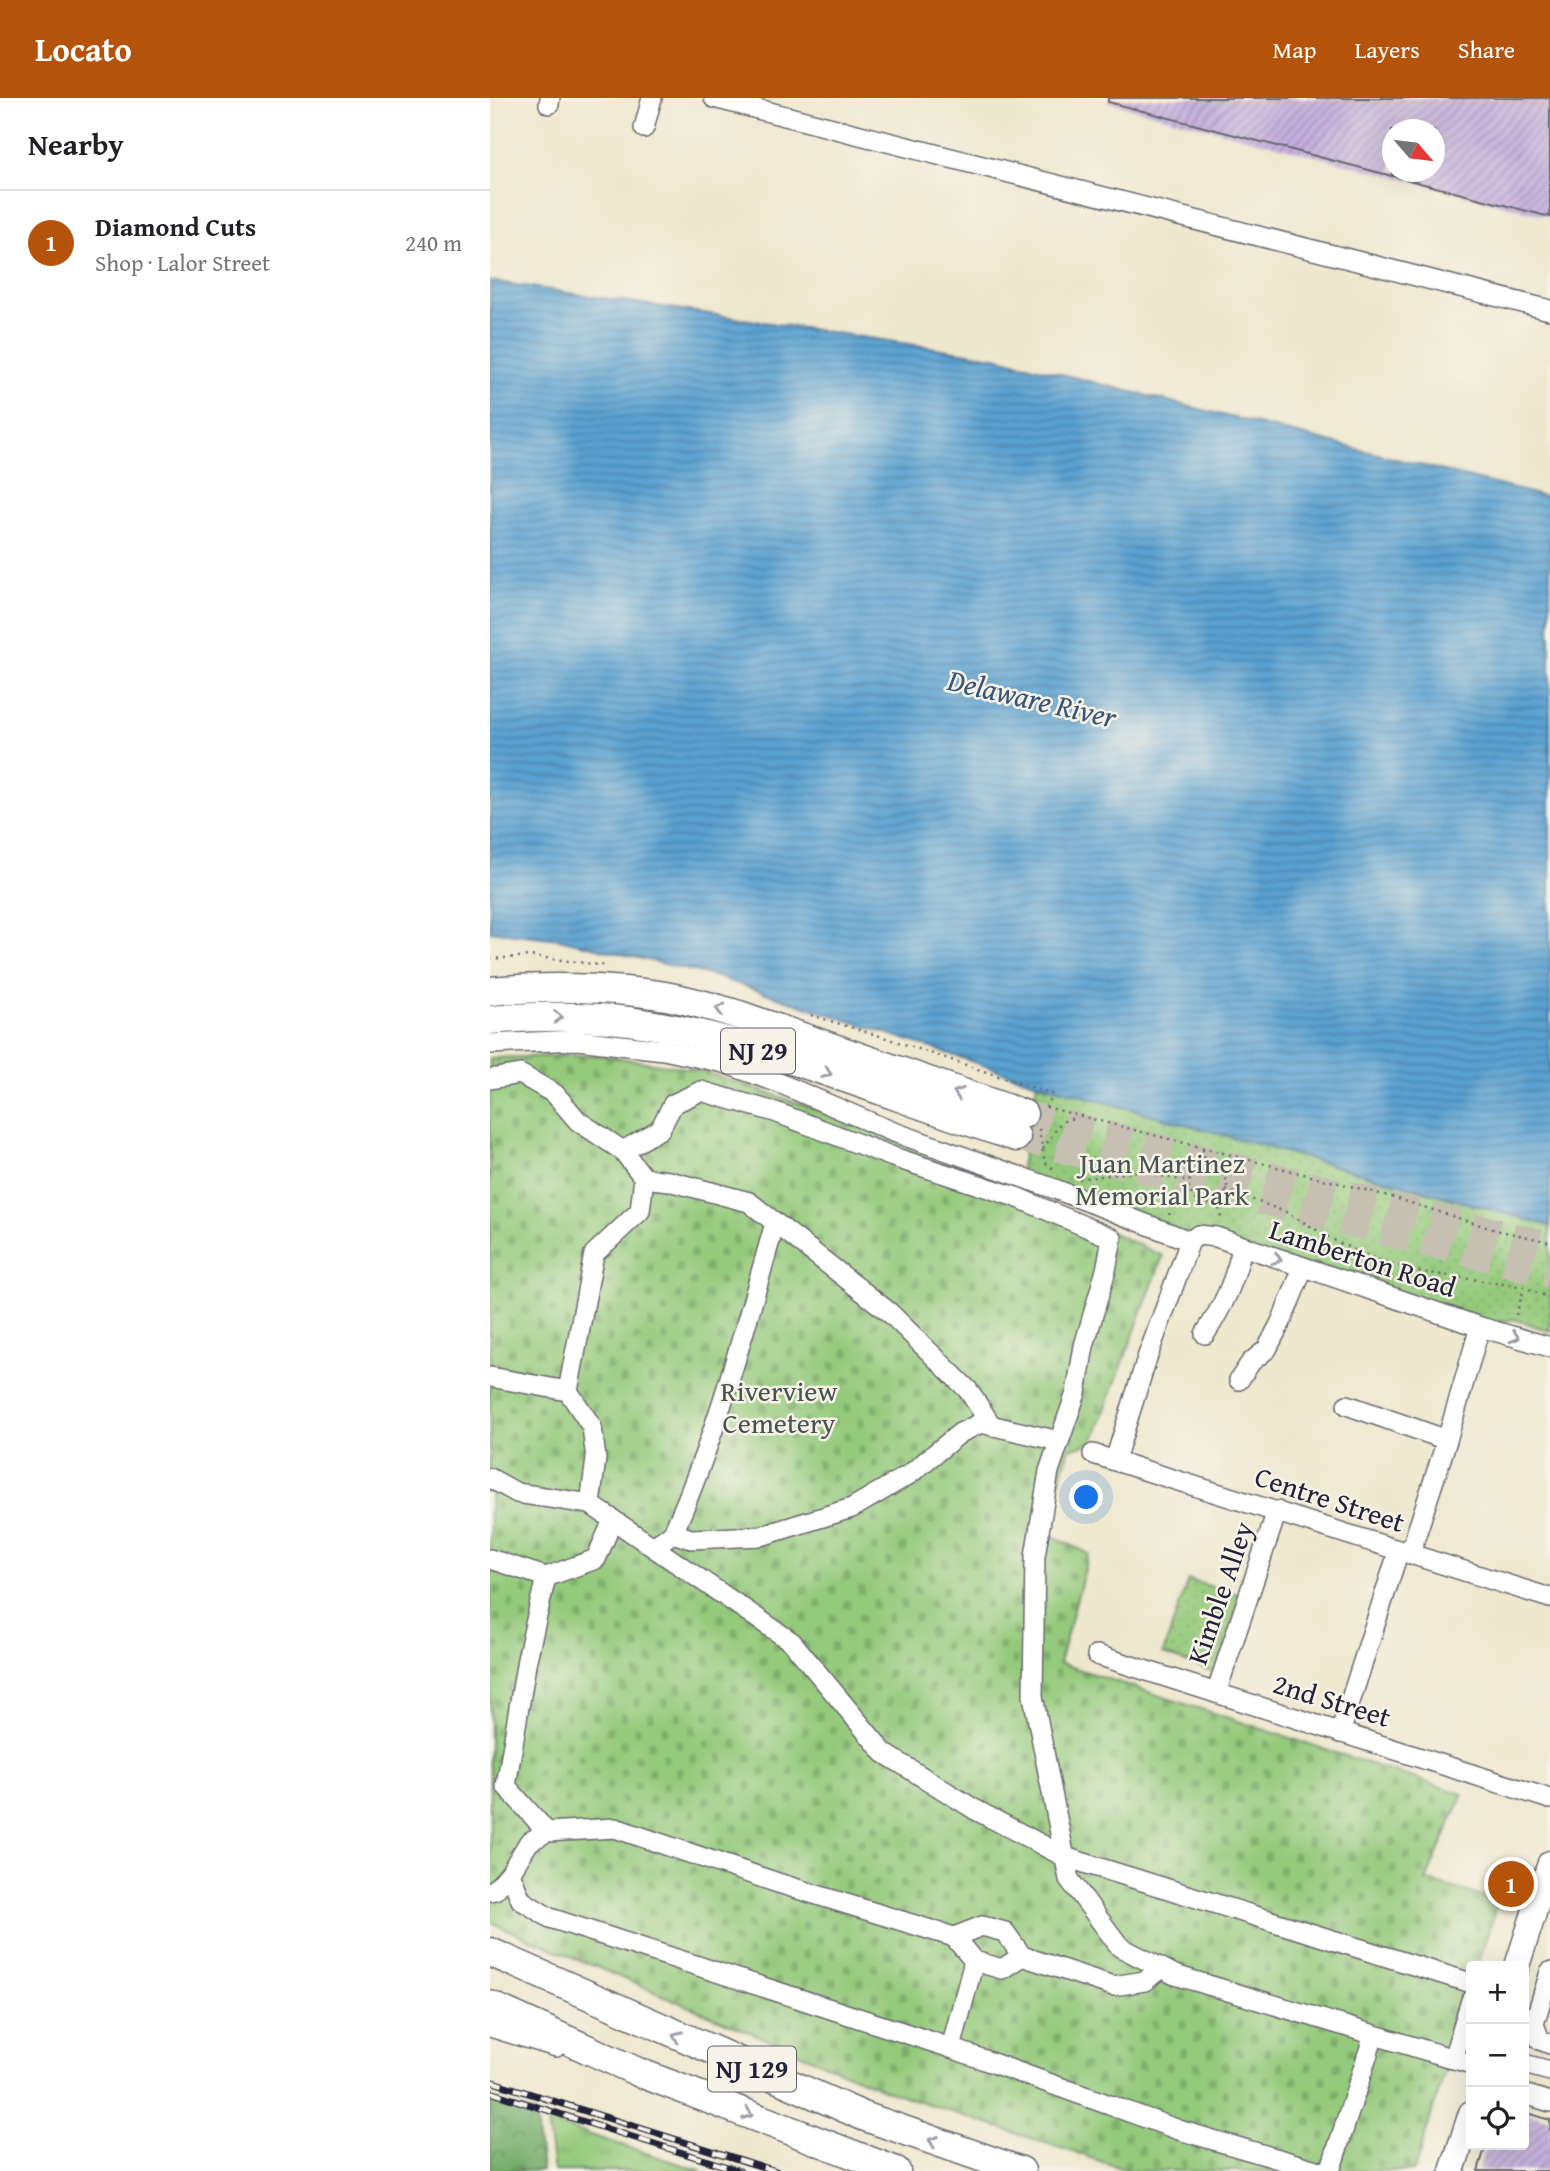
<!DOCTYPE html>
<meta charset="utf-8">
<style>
body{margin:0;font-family:"Gentium Book Plus",serif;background:#f2f2f2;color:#202124}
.controls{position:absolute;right:21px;bottom:21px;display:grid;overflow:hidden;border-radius:7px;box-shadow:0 7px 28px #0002}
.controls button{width:63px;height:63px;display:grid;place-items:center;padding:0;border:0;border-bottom:2px solid #e0e0e0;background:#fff;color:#202124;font:35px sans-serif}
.compass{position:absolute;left:892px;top:21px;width:63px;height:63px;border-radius:50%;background:#fff;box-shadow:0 7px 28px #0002;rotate:118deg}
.you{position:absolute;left:597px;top:1400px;width:24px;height:24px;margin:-18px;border:5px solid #fff;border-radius:50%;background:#1a73e8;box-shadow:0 0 0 10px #1a73e833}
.badge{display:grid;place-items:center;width:46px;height:46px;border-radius:50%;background:#b45309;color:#fff;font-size:23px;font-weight:700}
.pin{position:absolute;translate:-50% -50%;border:4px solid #fff;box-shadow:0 2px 7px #0006}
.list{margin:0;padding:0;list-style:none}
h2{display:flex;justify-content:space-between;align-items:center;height:91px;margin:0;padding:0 28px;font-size:30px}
h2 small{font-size:23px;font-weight:400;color:#757577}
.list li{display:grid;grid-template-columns:46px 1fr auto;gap:21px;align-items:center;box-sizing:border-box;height:105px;padding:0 28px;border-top:2px solid #e0e0e0}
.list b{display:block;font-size:26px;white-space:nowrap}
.list p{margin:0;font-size:23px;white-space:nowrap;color:#757577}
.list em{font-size:23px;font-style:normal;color:#757577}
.icon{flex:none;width:38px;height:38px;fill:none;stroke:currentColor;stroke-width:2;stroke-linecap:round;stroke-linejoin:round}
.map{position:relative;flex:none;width:1060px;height:2073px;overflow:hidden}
header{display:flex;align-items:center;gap:42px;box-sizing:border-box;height:98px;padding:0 35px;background:#b45309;color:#fff}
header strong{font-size:33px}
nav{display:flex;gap:38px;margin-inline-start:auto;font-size:24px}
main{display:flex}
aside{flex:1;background:#fff}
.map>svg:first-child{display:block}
.grass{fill:url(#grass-tufts);stroke:#5b765c;stroke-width:2}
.forest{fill:url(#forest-crowns);stroke:#4c6854;stroke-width:2}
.cemetery{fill:url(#cemetery-stones);stroke:#5b765c;stroke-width:2}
.park{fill:url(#park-dots);stroke:#5b765c;stroke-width:2}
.water{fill:url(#water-rules);stroke:#3e6286;stroke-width:2}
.building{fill:url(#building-hatch)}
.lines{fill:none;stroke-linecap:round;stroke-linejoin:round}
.highway-tunnel{stroke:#c5c0b1;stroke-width:28;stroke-dasharray:28 14;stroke-linecap:butt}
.minor-casing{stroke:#69676e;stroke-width:22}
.major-casing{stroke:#69676e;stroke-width:27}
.highway-casing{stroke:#69676e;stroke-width:31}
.path{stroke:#69676e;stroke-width:2.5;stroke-dasharray:2 5;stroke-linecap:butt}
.minor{stroke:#fff;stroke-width:19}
.major{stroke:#fff;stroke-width:24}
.highway{stroke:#fff;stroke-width:28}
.rail-casing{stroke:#22223b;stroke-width:7}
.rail{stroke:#f7f3e8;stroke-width:4.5;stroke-dasharray:13;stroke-linecap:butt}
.oneway{stroke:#9c9ca7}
.labels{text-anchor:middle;stroke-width:5;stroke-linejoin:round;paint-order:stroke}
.shield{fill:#f7f3e8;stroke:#62616f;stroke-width:2}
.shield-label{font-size:26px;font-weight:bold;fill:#22223b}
.park-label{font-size:28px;fill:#44544e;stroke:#f7f3e8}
.street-label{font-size:28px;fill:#22223b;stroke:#f7f3e8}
.water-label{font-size:30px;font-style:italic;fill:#385577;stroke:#f7f3e8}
</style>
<header>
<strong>Locato</strong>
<nav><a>Map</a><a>Layers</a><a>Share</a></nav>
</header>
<main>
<aside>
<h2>Nearby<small></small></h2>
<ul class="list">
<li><span class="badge">1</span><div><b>Diamond Cuts</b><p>Shop · Lalor Street</p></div><em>240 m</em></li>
</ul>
</aside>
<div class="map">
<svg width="1060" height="2073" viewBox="0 0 1060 2073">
<defs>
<pattern id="grass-tufts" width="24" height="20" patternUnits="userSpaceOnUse" patternTransform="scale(1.75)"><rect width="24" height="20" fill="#94ca7c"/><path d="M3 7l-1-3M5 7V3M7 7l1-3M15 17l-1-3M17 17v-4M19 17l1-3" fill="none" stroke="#7fad6c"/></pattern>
<pattern id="forest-crowns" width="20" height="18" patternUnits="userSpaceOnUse" patternTransform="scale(1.75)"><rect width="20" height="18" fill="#77ae6c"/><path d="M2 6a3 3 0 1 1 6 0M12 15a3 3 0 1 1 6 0" fill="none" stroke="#618d5a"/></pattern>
<pattern id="cemetery-stones" width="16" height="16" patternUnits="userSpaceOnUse" patternTransform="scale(1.75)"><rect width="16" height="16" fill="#94ca7c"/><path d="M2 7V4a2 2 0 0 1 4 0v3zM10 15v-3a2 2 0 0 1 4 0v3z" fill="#7fad6c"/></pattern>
<pattern id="park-dots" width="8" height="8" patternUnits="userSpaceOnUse" patternTransform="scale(1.75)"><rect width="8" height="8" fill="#94ca7c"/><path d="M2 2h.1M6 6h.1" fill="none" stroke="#7fad6c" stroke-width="1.8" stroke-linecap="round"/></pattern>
<pattern id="water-rules" width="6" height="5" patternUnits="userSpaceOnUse" patternTransform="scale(1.75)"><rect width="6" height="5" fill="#5aa1d0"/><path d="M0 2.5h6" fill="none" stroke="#4a83aa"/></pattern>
<pattern id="building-hatch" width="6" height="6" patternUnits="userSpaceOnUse" patternTransform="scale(1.75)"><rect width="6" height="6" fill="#c2addd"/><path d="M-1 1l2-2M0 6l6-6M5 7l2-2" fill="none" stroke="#9d8cb4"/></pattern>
</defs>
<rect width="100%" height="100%" fill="#f7f3e8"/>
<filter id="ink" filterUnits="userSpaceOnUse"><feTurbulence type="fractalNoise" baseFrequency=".0143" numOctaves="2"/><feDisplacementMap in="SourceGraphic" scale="14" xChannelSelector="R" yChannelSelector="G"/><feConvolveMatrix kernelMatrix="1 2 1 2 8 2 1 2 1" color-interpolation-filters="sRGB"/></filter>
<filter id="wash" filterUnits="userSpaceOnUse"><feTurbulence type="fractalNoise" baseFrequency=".00686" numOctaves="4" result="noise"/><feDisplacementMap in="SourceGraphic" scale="28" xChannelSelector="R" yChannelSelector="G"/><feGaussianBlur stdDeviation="1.57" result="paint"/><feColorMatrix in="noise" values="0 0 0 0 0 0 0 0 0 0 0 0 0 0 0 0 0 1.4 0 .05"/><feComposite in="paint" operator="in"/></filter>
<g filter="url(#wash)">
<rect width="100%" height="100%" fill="#eee8ce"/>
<path class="grass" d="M57,2023L212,2073H64Z"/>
<path class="forest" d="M0,2002L45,2015L52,2073H0Z"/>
<path class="cemetery" d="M109,957L209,972L314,1007L511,1084L673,1158L603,1344L579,1351L555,1434L599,1456L569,1565L973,1696L936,1782L1008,1803L988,1868H981V1890L924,2073H640L396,1992L0,1824V960Z"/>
<g class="park">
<path d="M547,985L1060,1128V1233L1024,1221L990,1229L752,1150L658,1139L528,1084Z"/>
<path d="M698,1482L750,1497L727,1575L673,1556Z"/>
</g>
<path class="water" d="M0,183L505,259L1060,400V1128L547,985L224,878L69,841L0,833Z"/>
<g id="blocks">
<g class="building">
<path d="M618,0H1060V119L903,78V74H944V32H902V78L618,4Z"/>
<path d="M1034,2014L1060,2022V2073H988L996,2047H1034Z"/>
</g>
</g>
</g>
<g filter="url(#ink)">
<use href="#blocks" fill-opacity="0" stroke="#69676e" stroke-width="2"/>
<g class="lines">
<g class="highway-tunnel">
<path d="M533,1016L1060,1148"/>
<path d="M526,1039L1060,1176"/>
</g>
<defs>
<g id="minor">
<path d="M224,0L1060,212"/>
<path d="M59,6L60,0"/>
<path d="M154,30L162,0"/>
<path d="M0,946L87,942L174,952L234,965L289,985L401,1033L565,1091L700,1143"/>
<path d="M0,981L30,976L65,996L88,1023L133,1053"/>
<path d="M154,1080L179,1083L259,1104L400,1215L478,1292L502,1328"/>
<path d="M700,1143L708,1137L726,1139L990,1229L1060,1249"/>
<path d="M715,1236C733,1208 745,1183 752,1150"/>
<path d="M0,1279L78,1293L102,1329L106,1361L100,1406"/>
<path d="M749,1282L761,1264L777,1251L792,1222L813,1170"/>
<path d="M78,1293L104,1156L150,1113L154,1080L133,1053L170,1031L183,1006L211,993L285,1014L403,1059L526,1099L622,1140L616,1172L594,1248L586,1295L559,1373L545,1458L543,1598L579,1781L630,1849L685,1877L981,1966"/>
<path d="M857,1307L957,1342"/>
<path d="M603,1356L1060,1500"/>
<path d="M625,1362L657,1260L700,1143"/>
<path d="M0,1380L27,1395L100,1406L302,1544L394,1655L484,1711L575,1759L981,1885"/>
<path d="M183,1435C227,1336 255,1230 285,1125"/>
<path d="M163,1449L183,1435L201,1441L271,1438L362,1410L420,1376L470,1335L491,1325L569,1343"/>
<path d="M920,1455L957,1342L990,1229"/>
<path d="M0,1461L56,1479"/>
<path d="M607,1557L1060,1701"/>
<path d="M726,1595L787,1413"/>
<path d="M850,1635L909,1452"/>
<path d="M57,1734L16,1688L37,1561L56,1479L106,1461L123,1422"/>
<path d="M20,1775L31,1802L60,1820L461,1950"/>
<path d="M0,1793L5,1792L20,1775L39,1744L57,1734L125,1730L288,1785L464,1839L492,1828L515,1834L532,1858L623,1888L655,1883L671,1870"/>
<path d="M464,1839L484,1863L512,1871L532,1858"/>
<path d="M484,1863L461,1950L689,2032L830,2073"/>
<path d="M1060,1874L1044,1926L1050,1942L1060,1946"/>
<path d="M0,1929L66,1949"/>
<path d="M963,1961L981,1902"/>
<path d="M1034,1966L1060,1973"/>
<path d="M1034,1996L1060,2004"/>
<path d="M840,2073L884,1937"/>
</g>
<g id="major">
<path d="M1027,1868L1060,1765"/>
<path d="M962,2073L981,2015"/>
</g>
<g id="highway">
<path d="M0,893C52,888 118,889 169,897C196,901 223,909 249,917L533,1016"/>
<path d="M0,922C55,917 110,917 165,927C286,948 408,1002 526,1039"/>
<path d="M0,1854L373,2018L531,2073"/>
<path d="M0,1907L148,1974L406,2073"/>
</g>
</defs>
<use href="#minor" class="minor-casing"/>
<use href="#major" class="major-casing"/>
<use href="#highway" class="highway-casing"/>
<g class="path">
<path d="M0,861L40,858L118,868"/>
<path d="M321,917L393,939L562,996L555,1011"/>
<path d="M556,1009L902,1099L1006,1132L1060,1144"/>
<path d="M549,1031L555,1065L564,1071"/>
<path d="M553,1051L571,1024L587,1019"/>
<path d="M713,1051L716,1069"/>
<circle cx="718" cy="1087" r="19"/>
<path d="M589,1081L649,1073L699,1084"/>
<path d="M736,1092L796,1114L849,1145L886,1161L926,1173L1034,1189L1060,1200"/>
<path d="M726,1104L731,1115L730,1124"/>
<path d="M679,1117L684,1102L703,1098"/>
<path d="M1026,1217L1034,1190"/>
</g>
<use href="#minor" class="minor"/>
<use href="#major" class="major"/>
<use href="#highway" class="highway"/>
<defs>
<g id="rail">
<path d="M0,1983L286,2073"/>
<path d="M0,1994L250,2073"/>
</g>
</defs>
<use href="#rail" class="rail-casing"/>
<use href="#rail" class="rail"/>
</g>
<defs><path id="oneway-chevron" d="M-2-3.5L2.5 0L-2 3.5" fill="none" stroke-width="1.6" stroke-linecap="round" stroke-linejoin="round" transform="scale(1.75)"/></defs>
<g class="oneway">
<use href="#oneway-chevron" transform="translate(230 911) rotate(-165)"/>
<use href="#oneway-chevron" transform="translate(68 919)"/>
<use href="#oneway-chevron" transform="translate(337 975) rotate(19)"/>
<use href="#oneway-chevron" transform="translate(468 995) rotate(-161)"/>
<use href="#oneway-chevron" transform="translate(787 1161) rotate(18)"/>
<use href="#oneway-chevron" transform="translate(1025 1239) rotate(16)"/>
<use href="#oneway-chevron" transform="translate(187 1938) rotate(-156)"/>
<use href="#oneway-chevron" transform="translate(258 2016) rotate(21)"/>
<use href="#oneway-chevron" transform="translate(443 2043) rotate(-160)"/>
</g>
</g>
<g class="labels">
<g class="shield">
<rect x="231" y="930.5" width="74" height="45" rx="5"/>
<rect x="218" y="1948.5" width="88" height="45" rx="5"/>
</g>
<g class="shield-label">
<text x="268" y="962">NJ 29</text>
<text x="262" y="1980">NJ 129</text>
</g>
<g class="park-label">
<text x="672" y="1075">Juan Martinez<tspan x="672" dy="32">Memorial Park</tspan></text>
<text x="289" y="1303">Riverview<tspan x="289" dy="32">Cemetery</tspan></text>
</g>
<g class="street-label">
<text transform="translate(873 1160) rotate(18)" y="10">Lamberton Road</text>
<text transform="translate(840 1401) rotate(18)" y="10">Centre Street</text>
<text transform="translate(730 1495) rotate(-71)" y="10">Kimble Alley</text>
<text transform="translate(842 1602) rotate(17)" y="10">2nd Street</text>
</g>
<g class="water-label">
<text transform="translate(542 601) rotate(13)" y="10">Delaware River</text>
</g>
</g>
</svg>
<div class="controls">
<button>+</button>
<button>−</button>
<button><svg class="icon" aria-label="locate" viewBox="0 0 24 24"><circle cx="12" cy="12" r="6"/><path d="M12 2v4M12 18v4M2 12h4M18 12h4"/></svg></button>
</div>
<svg class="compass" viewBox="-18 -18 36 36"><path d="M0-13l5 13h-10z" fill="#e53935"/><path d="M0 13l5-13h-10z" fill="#757577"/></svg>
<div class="you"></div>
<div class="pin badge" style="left:1021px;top:1786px">1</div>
</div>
</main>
